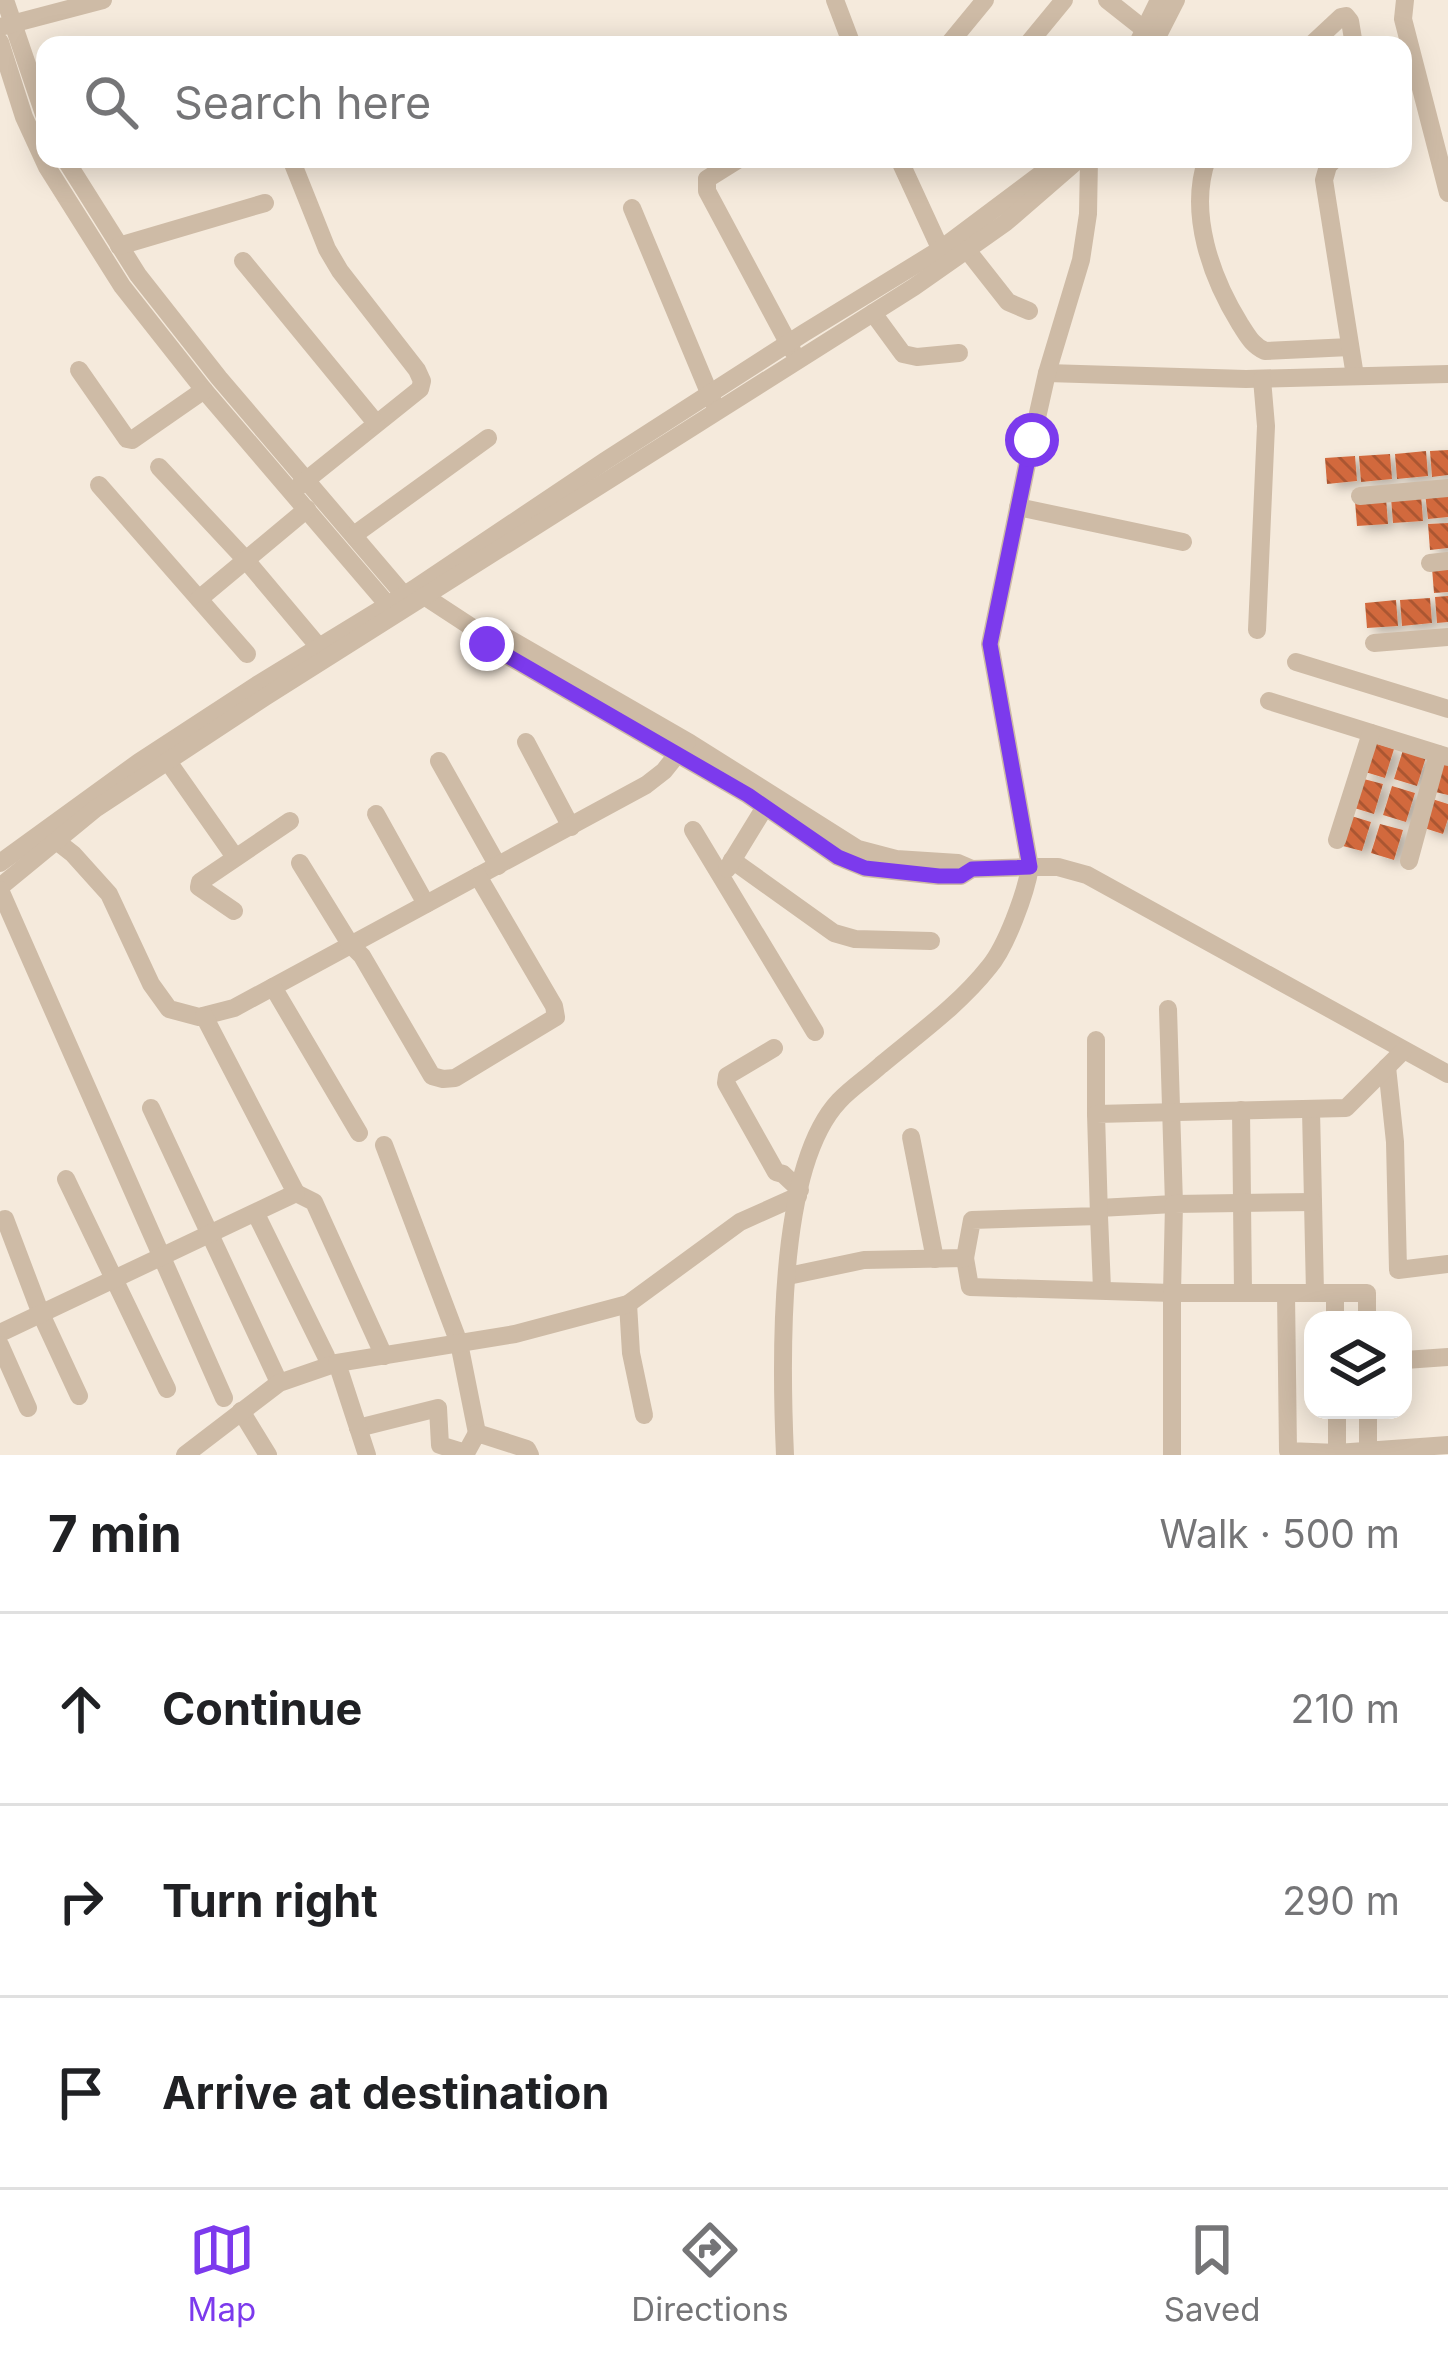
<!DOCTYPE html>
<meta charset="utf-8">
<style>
body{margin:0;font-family:Inter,sans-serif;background:#f2f2f2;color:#202124}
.controls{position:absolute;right:36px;bottom:36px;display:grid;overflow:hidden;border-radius:24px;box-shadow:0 6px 30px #0003}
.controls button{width:108px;height:108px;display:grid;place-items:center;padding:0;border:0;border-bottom:3px solid #e0e0e0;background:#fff;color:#202124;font:60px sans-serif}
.stop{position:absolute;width:36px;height:36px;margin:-27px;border:9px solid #7c3aed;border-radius:50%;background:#fff}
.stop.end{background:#7c3aed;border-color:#fff;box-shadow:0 3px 12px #0008}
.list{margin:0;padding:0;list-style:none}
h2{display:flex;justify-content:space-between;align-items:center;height:156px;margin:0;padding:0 48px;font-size:51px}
h2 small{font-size:39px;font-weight:400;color:#757577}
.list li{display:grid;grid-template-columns:78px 1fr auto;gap:36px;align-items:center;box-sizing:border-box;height:192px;padding:0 48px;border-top:3px solid #e0e0e0}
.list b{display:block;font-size:45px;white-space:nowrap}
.list em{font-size:39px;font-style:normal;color:#757577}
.icon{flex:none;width:66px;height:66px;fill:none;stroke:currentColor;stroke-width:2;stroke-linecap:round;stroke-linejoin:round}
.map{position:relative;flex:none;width:1448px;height:1455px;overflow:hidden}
.search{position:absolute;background:#fff;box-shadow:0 6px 30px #0003;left:36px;right:36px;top:36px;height:132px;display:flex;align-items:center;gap:30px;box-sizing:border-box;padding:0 42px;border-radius:24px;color:#757577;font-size:45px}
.sheet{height:732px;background:#fff}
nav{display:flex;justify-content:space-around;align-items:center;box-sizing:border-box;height:168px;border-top:3px solid #e0e0e0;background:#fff;font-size:33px;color:#757577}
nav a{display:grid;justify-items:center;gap:6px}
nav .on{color:#7c3aed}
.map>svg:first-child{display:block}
.building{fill:url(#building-back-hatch);filter:url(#shadow)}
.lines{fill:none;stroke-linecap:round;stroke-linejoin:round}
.minor{stroke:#cebba6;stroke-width:18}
.route{stroke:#7c3aed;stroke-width:15}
</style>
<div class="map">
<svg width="1448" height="1455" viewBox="0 0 1448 1455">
<defs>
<pattern id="building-back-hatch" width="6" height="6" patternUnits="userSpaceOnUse" patternTransform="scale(3)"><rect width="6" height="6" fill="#d2693c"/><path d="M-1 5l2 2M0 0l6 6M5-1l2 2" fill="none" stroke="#ab5732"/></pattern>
<filter id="shadow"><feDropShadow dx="8" dy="4.5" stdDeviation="6" flood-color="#0004"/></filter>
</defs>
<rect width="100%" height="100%" fill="#f5eadc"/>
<g class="building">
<path d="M1448,450V475L1432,477L1430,451Z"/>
<path d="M1426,451L1428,476L1397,479L1395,454Z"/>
<path d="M1390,454L1392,479L1361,482L1359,456Z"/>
<path d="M1355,456L1357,481L1327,484L1325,458Z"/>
<path d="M1448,491V517L1428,519L1425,493Z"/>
<path d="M1421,495L1423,521L1393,523L1391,498Z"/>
<path d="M1386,498L1388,524L1357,526L1355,501Z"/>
<path d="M1448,523V548L1430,550L1428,524Z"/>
<path d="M1448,567V592L1434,593L1432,568Z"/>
<path d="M1448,596V622L1437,623L1435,597Z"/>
<path d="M1430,598L1432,623L1402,626L1400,600Z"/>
<path d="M1396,600L1398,626L1367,628L1365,603Z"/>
<path d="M1371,742L1394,749L1385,778L1362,771Z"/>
<path d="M1403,750L1426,757L1417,786L1394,779Z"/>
<path d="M1440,761L1448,764V795L1431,791Z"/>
<path d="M1360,778L1383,784L1374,814L1351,807Z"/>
<path d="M1392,786L1415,793L1406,822L1383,815Z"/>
<path d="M1429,798L1448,804V819L1443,834L1421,827Z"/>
<path d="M1348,815L1371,822L1362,851L1339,845Z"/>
<path d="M1380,824L1403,830L1394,860L1371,853Z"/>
</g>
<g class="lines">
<g class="minor">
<path d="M5,0L45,117"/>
<path d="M835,0L852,45"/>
<path d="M1107,0L1145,30"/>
<path d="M1405,0L1403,19L1448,193"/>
<path d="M0,27L103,0"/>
<path d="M0,42L24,117L47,167L122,286L204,390L388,605"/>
<path d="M948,45L985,0"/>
<path d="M1027,45L1064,0"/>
<path d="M1137,45L1159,0"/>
<path d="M1153,45L1176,0"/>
<path d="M1311,45L1341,17L1346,16L1350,21L1354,45"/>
<path d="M65,159L138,275L219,378L404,595"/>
<path d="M291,159L327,249L340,271L417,370L422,381L420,389L299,486"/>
<path d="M739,159L707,179V191L792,350"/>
<path d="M899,159L945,259"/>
<path d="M1207,159C1188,213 1211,277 1240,324C1248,336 1252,345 1265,351L1350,347"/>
<path d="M1335,159L1328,166L1324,180L1355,376"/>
<path d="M632,208L713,402"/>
<path d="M119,246L265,203"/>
<path d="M967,250L1008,302L1029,311"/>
<path d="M243,261L376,423"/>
<path d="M873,313L903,354L917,357L959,353"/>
<path d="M79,370L127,439L132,440L204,390"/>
<path d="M1047,373L1246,379L1448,374"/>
<path d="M159,467L245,559L319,647"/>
<path d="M99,485L247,654"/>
<path d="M1360,496L1448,488"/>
<path d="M1018,507L1183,542"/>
<path d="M354,535L488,438"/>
<path d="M1430,563L1448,561"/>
<path d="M418,592L473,628L479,638L487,644L748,795L838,857L865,868L939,876H961L972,869L1030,867H1058L1087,875L1448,1074"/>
<path d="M199,599L307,509"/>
<path d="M473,628L499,633L690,743L858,849L896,859L958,863L972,869"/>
<path d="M1257,630L1266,426L1262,379"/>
<path d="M1374,643L1448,637"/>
<path d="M1296,662L1448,709"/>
<path d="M1269,701L1448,757"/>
<path d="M526,742L571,827"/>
<path d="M162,753L235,857"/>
<path d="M439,761L498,866"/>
<path d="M376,814L426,904"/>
<path d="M693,830L815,1032"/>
<path d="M46,833L73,854L109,894L151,984L169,1009L199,1017L234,1008L646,785L664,771L687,742"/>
<path d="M1337,840L1371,733"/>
<path d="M732,860L834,933L855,939L931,941"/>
<path d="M1409,861L1438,754"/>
<path d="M0,863L139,762L257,685L414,589L605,461L804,333L941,249L1061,159"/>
<path d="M300,863L350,944L362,956L432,1076L443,1079L455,1078L556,1017L554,1006L478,876"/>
<path d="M727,869L765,807"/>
<path d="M0,887L95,809L265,697L914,287L1005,223L1079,159"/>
<path d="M0,890L224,1398"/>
<path d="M234,911L199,887L200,882L290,821"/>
<path d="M273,987L359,1133"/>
<path d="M1096,1040V1114"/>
<path d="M774,1048L727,1076L726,1083L776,1172L783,1174L800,1190"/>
<path d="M1387,1067L1395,1142L1398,1270L1448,1264"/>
<path d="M151,1108L276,1376"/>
<path d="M1241,1110L1243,1293"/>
<path d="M1311,1110L1315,1293"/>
<path d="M911,1137L935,1259"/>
<path d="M384,1145L459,1343L477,1433"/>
<path d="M66,1179L167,1389"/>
<path d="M296,1193L314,1202L384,1356"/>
<path d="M1099,1208L1174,1204L1168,1009"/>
<path d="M256,1214L326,1356"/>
<path d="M1099,1216L1102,1289"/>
<path d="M5,1219L41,1314L79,1396"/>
<path d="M965,1258L970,1287L1172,1293L1174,1204L1313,1202"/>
<path d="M788,1276L864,1260L965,1258L972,1220L1099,1216L1096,1114L1346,1108L1403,1051"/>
<path d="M1286,1293L1288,1451L1337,1453"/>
<path d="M1335,1293V1320"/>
<path d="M628,1304L631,1353L644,1415"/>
<path d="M0,1333L296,1193L204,1016"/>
<path d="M0,1345L28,1408"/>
<path d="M1405,1360L1448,1357"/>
<path d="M1337,1410V1453L1448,1445"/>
<path d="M1368,1410V1451"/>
<path d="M241,1411L268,1455"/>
<path d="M358,1428L438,1408L440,1445L466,1453L477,1433L527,1449L530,1455"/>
<path d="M185,1455L279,1383L337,1363"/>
<path d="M367,1455L337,1363L515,1334L628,1304L740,1222L798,1196"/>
<path d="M785,1455C781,1366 776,1168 839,1101C851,1088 868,1077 881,1065C918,1034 959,1005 989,967C1006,947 1026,893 1030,867L990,644L1032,440L1047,373L1081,260L1088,214L1089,159"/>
<path d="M1172,1455V1293H1367V1320"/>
</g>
</g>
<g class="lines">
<path class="route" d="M487,644L748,795L838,857L865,868L939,876H961L972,869L1030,867L990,644L1032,440"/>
</g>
</svg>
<div class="controls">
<button><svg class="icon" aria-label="layers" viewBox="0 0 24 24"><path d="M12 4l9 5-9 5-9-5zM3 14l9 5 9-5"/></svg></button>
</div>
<div class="stop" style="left:1032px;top:440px"></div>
<div class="stop end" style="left:487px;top:644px"></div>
<div class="search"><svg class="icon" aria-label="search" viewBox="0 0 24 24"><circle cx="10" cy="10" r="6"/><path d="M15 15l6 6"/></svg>Search here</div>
</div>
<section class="sheet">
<h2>7 min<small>Walk · 500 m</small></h2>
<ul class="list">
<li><svg class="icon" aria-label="ahead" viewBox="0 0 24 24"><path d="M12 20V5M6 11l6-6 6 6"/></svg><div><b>Continue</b></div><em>210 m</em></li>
<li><svg class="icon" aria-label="right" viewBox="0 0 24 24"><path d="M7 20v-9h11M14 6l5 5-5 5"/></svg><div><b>Turn right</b></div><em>290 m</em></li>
<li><svg class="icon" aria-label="arrive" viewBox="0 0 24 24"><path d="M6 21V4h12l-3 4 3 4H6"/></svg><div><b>Arrive at destination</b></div></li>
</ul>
</section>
<nav>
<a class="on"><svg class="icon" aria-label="map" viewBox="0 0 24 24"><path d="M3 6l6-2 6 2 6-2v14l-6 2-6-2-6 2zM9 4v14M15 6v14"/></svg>Map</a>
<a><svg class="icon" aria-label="directions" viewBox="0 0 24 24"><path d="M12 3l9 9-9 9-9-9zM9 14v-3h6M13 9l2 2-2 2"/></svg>Directions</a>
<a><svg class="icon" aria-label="saved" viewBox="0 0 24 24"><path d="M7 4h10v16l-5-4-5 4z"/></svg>Saved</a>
</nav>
